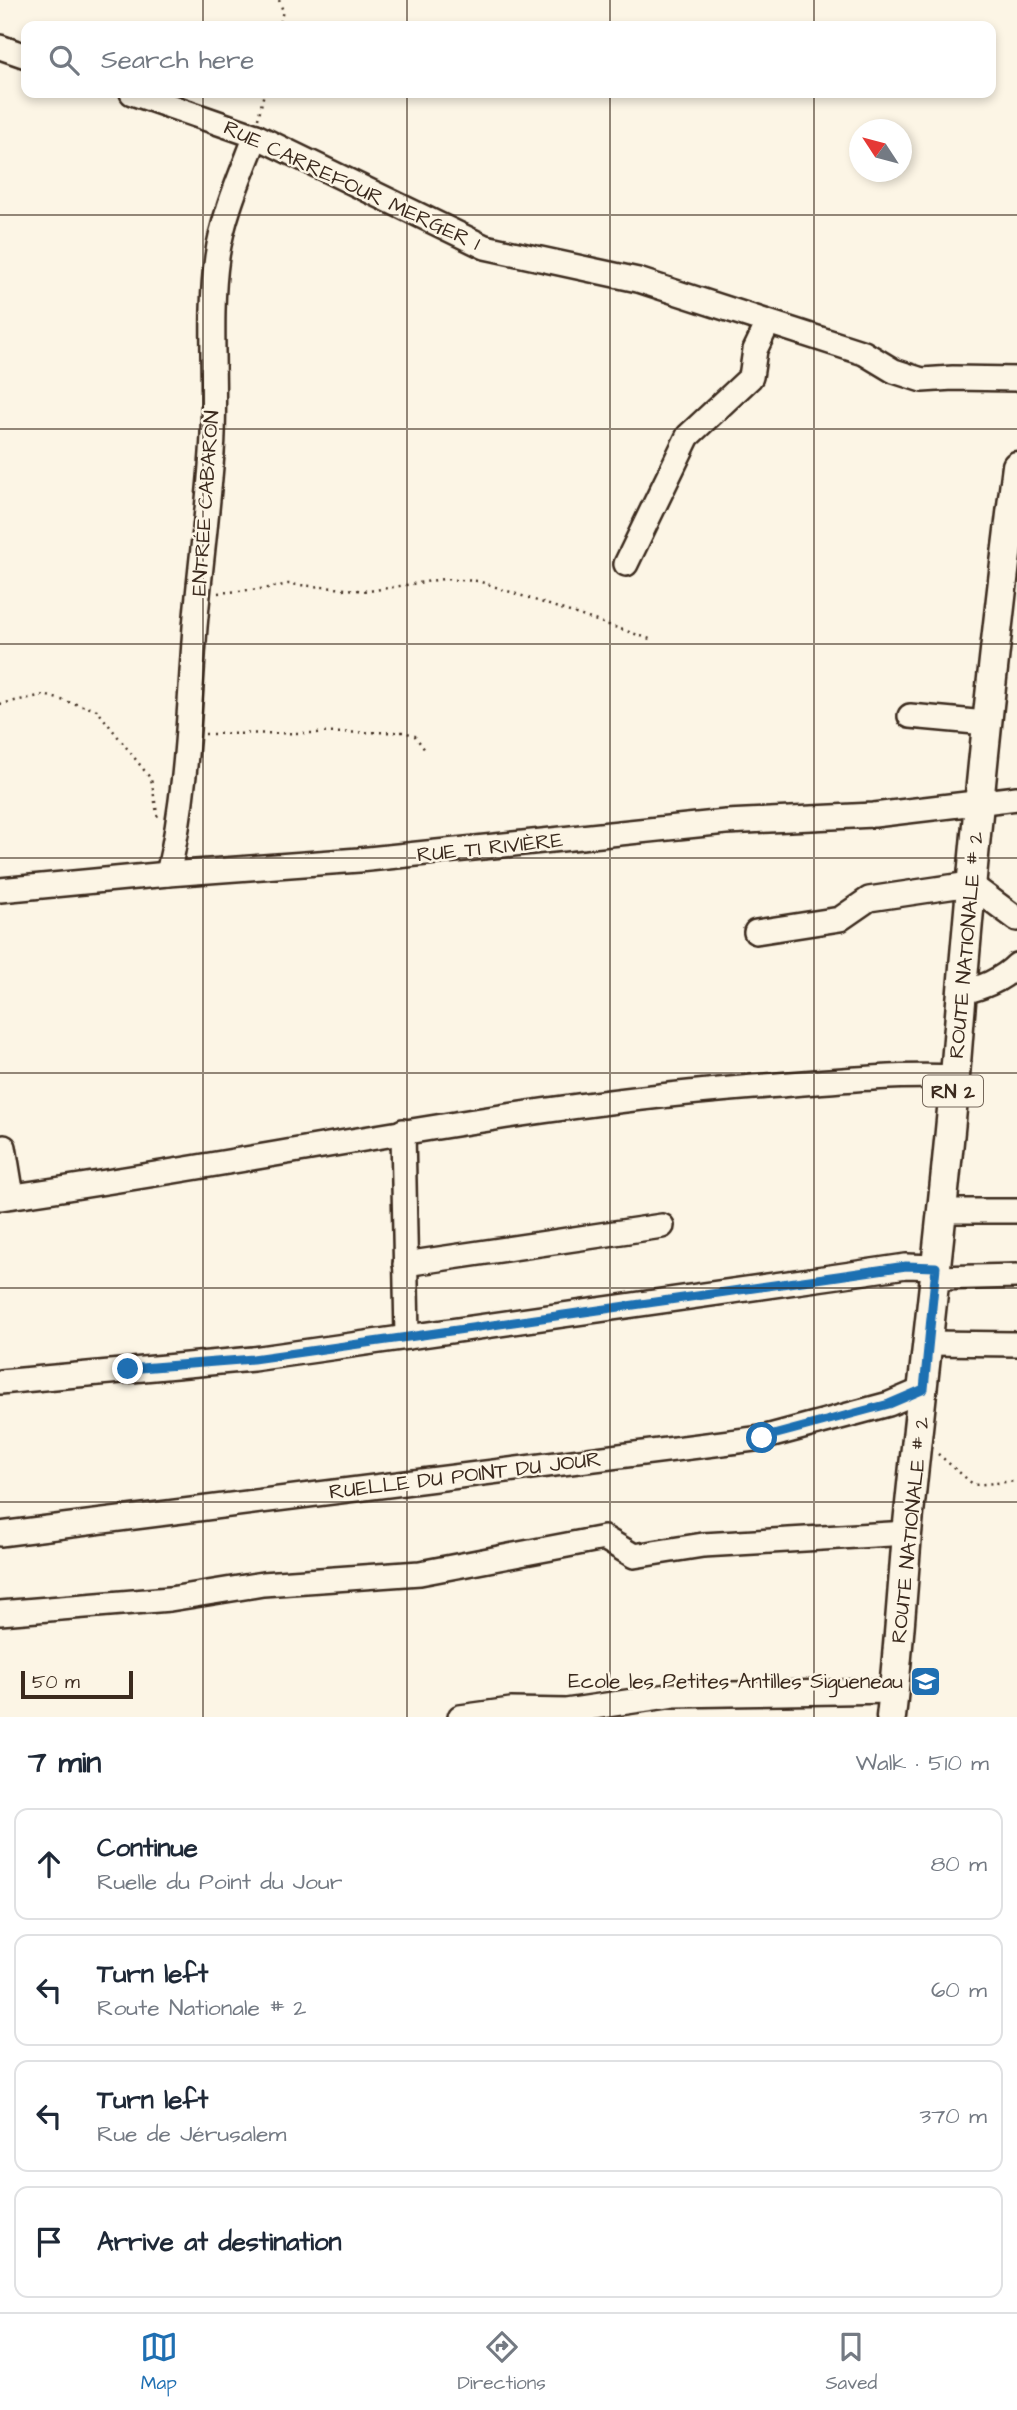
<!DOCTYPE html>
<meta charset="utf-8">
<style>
body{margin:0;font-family:"Architects Daughter",sans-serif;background:#f6f6f7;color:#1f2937}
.compass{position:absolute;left:849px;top:119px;width:63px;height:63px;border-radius:50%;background:#fff;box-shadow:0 4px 10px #0003;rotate:306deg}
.scale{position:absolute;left:21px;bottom:18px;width:112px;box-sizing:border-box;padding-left:7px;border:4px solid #3b2a1e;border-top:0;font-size:19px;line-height:24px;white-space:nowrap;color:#3b2a1e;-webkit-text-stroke:5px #fcf5e5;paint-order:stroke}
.stop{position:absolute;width:21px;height:21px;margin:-16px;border:5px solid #1f6fb2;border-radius:50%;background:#fff}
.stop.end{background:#1f6fb2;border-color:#fff;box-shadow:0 2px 7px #0008}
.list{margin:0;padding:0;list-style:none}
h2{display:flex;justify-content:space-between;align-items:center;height:91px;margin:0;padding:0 28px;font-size:30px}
h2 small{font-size:23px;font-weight:400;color:#747a83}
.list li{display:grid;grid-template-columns:46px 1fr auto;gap:21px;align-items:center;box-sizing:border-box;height:112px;margin:0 14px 14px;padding:0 14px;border:2px solid #e0e1e3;border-radius:14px}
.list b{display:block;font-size:26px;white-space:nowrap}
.list p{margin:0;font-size:23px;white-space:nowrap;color:#747a83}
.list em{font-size:23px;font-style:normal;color:#747a83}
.icon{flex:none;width:38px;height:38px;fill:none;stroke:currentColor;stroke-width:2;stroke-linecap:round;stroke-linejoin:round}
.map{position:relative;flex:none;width:1017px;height:1717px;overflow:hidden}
.search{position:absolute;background:#fff;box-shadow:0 4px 10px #0003;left:21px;right:21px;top:21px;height:77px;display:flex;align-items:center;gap:18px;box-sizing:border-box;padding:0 24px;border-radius:14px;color:#747a83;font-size:26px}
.sheet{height:595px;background:#fff}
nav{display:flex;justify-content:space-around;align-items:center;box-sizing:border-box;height:98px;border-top:2px solid #e0e1e3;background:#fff;font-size:19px;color:#747a83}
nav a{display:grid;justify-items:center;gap:4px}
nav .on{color:#1f6fb2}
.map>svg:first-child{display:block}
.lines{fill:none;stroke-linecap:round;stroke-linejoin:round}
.minor-casing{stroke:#3b2a1e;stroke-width:28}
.major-casing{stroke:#3b2a1e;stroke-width:33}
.path{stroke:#3b2a1e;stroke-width:2.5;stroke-dasharray:2 5;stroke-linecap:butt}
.minor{stroke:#fcf5e5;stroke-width:23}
.major{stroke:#fcf5e5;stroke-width:28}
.route{stroke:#1f6fb2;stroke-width:9}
.grid{fill:none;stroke:#3b2a1e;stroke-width:2;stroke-opacity:0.55}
.labels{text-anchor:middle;stroke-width:5;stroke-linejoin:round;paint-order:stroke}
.shield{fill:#fcf5e5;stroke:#75675a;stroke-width:2}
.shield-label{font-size:19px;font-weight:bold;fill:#3b2a1e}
.street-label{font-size:21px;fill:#3b2a1e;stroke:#fcf5e5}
.poi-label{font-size:21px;fill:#3b2a1e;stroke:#fcf5e5;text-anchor:end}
</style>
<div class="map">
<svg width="1017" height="1717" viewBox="0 0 1017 1717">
<rect width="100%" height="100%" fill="#fcf5e5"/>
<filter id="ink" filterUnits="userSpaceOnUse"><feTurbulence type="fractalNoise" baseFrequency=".0143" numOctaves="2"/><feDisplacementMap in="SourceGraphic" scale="14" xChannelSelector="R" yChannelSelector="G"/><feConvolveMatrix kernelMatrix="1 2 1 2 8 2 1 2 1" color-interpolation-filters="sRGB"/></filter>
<g filter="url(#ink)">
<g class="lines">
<defs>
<g id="minor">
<path d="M0,47L26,56"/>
<path d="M132,93L256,136L485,247L638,280L864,353L894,371L922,380L953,378L1017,379"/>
<path d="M626,564L688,436L751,377L755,350L768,323"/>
<path d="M910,716L986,723"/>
<path d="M168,874C187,793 189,709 195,627C200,569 208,511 212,453C217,389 208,320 217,257C223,215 241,175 256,136"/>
<path d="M0,890L168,874L359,860L726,822L874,815L1017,798"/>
<path d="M756,932L840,919L869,899L970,884L1017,919"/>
<path d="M960,993C981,988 1001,981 1017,965"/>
<path d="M403,1131L407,1337"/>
<path d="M4,1147L12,1196"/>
<path d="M0,1198C252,1163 500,1107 754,1087C821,1082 888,1074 955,1077"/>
<path d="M940,1211H1017"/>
<path d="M405,1264L662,1226"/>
<path d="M935,1278L1017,1276"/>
<path d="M928,1343L1017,1344"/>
<path d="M0,1382L253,1359L838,1276L906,1266L936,1267"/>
<path d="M0,1534L762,1438L889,1404L924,1389"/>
<path d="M0,1613L170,1599L263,1584L420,1573L604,1538L634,1556L703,1545L908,1533"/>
<path d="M460,1717L511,1710L566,1711L674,1695L894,1691"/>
</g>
<path id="major" d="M891,1717C898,1656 902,1595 907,1534C922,1381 942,1229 955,1076C971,872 991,669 1017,466"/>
</defs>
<use href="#minor" class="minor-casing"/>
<use href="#major" class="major-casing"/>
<g class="path">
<path d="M279,0L283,11L279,26"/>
<path d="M258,119L264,93"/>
<path d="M218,593L270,588L288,584L369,591L443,579L478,581L650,639"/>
<path d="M0,704L44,695L97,710L151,779L158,819"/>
<path d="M205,734L405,732L415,736L425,750"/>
<path d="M938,1454L974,1485L1017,1481"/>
</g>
<use href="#minor" class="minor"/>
<use href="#major" class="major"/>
</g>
</g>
<g class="lines" filter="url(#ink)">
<path class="route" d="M128,1369L253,1359L838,1276L906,1266L936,1267L924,1389L889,1404L762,1438"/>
</g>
<path class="grid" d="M203,0V26M407,0V26M610,0V26M814,0V26M203,93V1717M407,93V1717M610,93V1717M814,93V1717M0,215H1017M0,429H1017M0,644H1017M0,858H1017M0,1073H1017M0,1288H1017M0,1502H1017"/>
<defs>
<symbol id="school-square" viewBox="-11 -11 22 22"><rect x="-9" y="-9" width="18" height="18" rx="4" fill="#1f6fb2" stroke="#fcf5e5"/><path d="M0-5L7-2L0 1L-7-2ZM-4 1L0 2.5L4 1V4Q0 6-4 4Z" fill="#fff"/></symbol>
</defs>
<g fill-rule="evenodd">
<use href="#school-square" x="908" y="1664" width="35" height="35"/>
</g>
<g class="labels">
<rect class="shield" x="923" y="1075.5" width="60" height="31" rx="5"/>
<g class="shield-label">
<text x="953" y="1098">RN 2</text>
</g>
<g class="street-label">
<text transform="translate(352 185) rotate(25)" y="7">RUE CARREFOUR MERGER 1</text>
<text transform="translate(205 503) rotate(-86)" y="7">ENTRÉE CABARON</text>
<text transform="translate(490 847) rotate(-6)" y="7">RUE TI RIVIÈRE</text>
<text transform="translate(966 945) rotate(-85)" y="7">ROUTE NATIONALE # 2</text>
<text transform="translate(465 1475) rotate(-7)" y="7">RUELLE DU POINT DU JOUR</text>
<text transform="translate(910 1530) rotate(-84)" y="7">ROUTE NATIONALE # 2</text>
</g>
<g class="poi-label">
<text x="903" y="1688">Ecole les Petites Antilles Sigueneau</text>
</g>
</g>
</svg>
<svg class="compass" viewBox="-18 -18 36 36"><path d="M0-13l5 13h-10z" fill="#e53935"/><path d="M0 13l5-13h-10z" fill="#747a83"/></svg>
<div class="scale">50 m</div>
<div class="stop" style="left:762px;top:1438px"></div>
<div class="stop end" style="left:128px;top:1369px"></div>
<div class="search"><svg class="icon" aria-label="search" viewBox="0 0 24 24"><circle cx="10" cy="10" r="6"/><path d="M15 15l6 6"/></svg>Search here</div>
</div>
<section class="sheet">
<h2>7 min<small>Walk · 510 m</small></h2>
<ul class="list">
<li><svg class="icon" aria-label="ahead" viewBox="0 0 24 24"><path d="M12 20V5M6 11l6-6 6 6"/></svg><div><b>Continue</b><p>Ruelle du Point du Jour</p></div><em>80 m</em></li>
<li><svg class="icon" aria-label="left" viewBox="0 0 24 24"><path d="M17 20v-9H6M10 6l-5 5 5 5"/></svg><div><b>Turn left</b><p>Route Nationale # 2</p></div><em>60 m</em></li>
<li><svg class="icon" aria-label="left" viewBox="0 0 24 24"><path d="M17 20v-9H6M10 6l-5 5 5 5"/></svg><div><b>Turn left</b><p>Rue de Jérusalem</p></div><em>370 m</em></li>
<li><svg class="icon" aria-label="arrive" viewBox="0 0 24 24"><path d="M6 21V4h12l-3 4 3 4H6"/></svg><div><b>Arrive at destination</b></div></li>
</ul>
</section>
<nav>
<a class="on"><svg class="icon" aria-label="map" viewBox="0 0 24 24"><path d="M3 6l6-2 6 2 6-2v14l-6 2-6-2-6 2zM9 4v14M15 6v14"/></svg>Map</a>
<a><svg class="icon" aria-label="directions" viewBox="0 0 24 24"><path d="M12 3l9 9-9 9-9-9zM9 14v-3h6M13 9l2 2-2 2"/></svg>Directions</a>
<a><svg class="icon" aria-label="saved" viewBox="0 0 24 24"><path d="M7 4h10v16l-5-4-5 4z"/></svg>Saved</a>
</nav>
